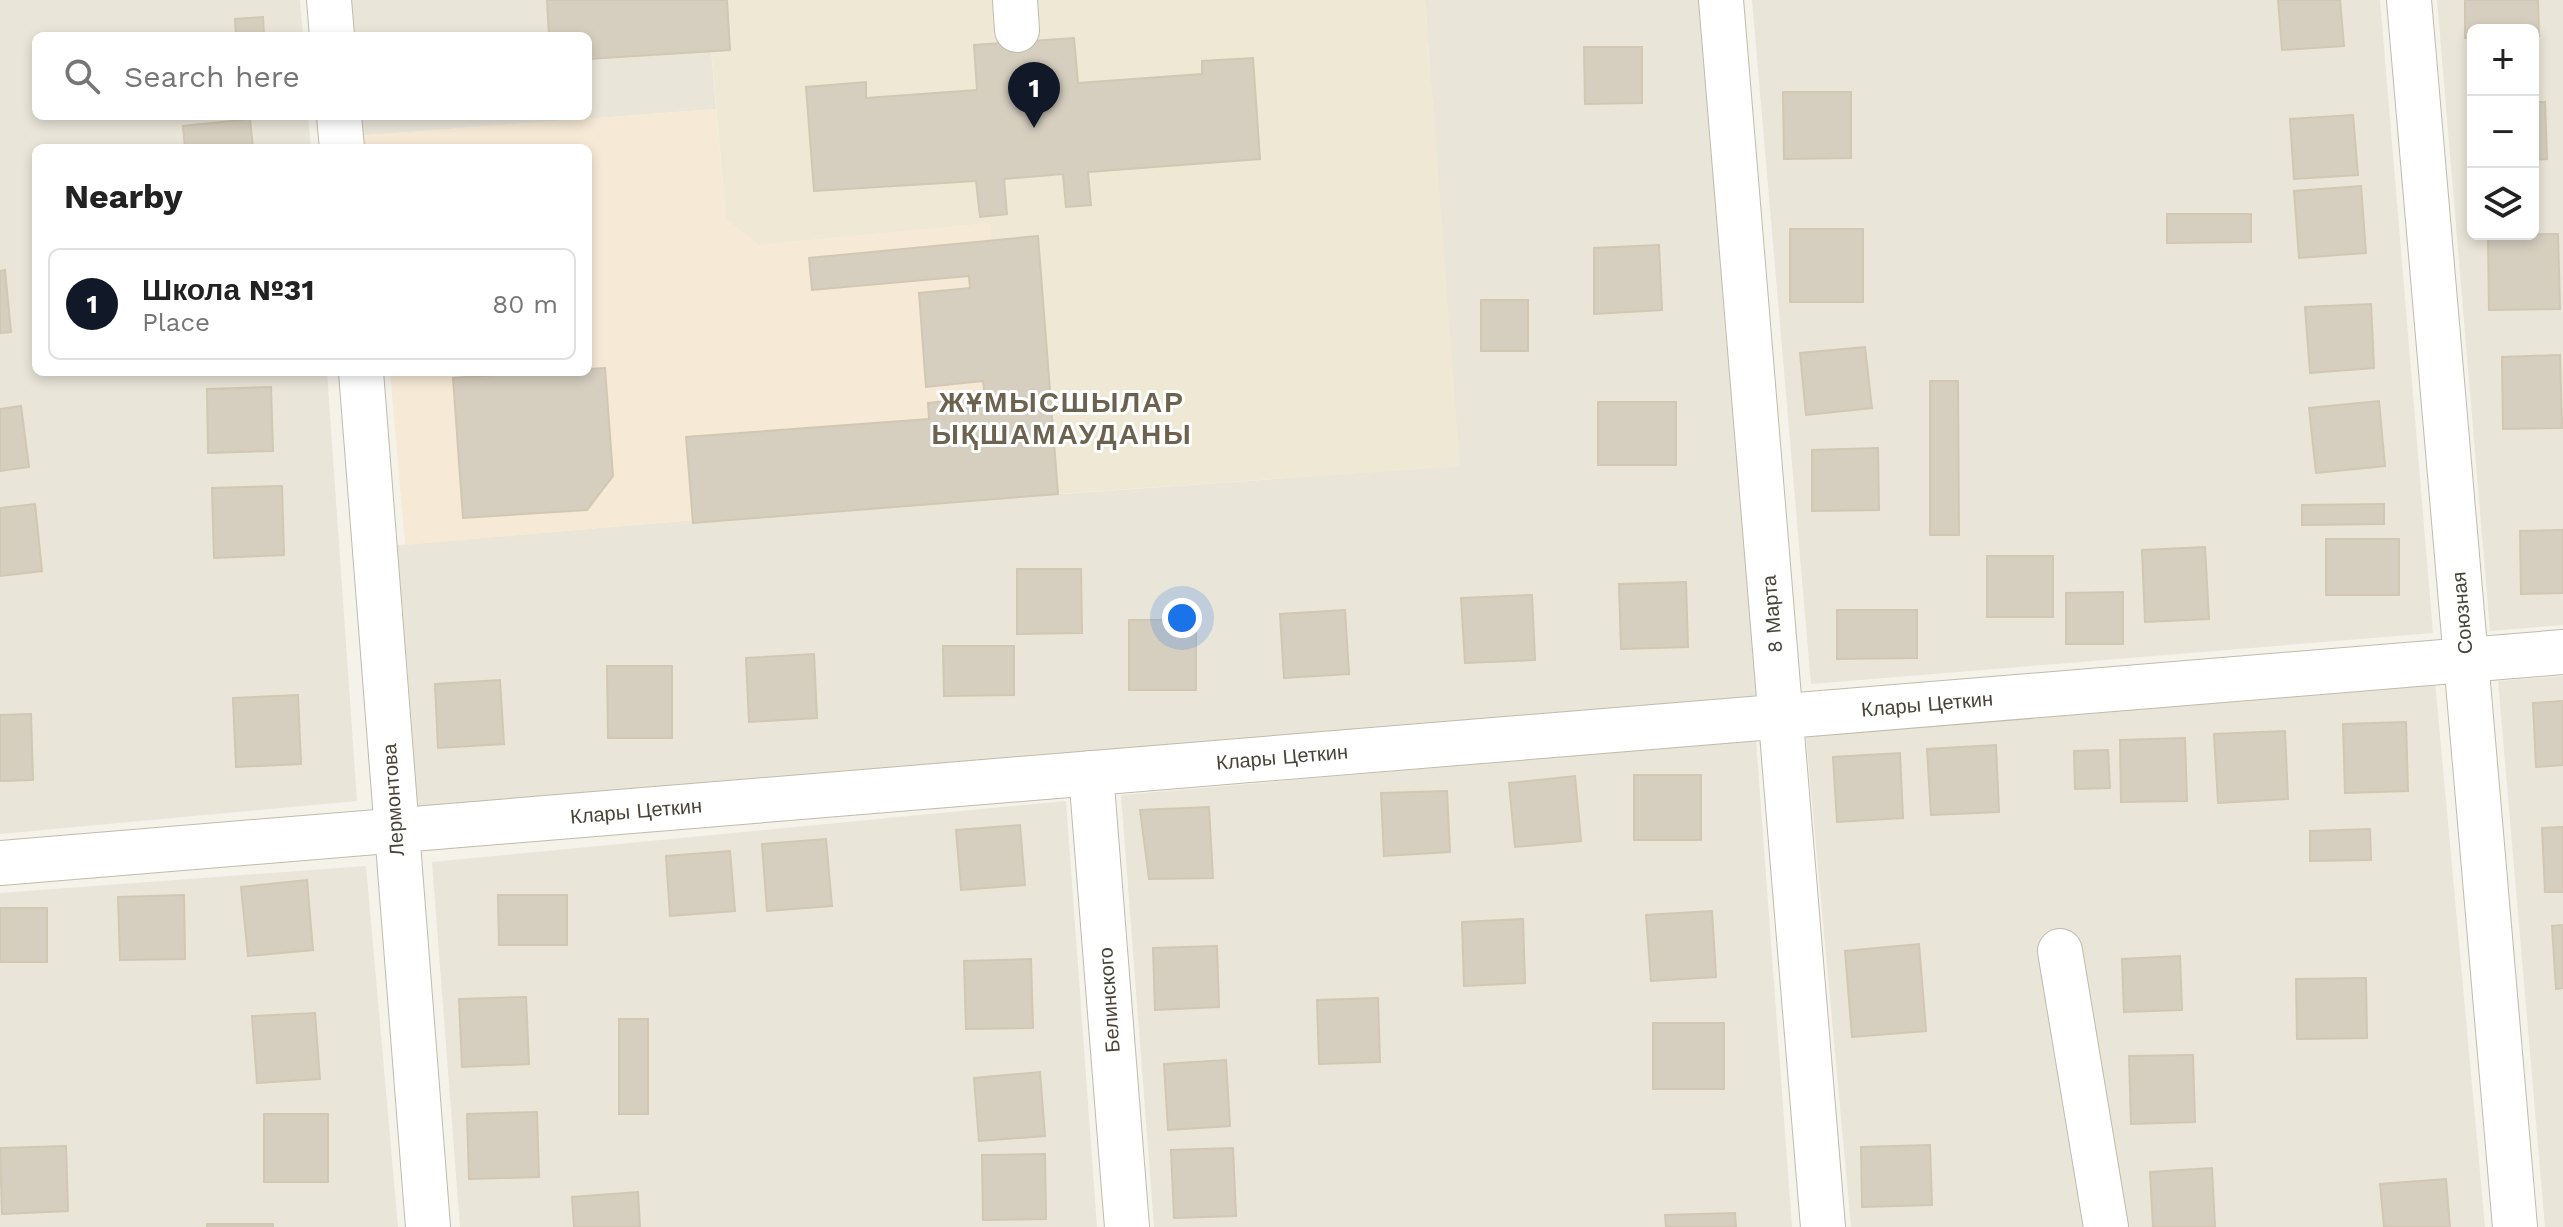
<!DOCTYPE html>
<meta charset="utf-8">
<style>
body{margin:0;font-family:"Work Sans",sans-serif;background:#f2f2f2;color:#222}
.controls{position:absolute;right:24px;top:24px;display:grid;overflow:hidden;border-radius:12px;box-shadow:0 4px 12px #0003}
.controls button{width:72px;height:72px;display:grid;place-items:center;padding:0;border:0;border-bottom:2px solid #e0e0e0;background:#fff;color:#222;font:40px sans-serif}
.you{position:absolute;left:1182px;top:618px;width:28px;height:28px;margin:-20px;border:6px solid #fff;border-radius:50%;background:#1a73e8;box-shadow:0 0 0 12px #1a73e833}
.badge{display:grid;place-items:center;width:52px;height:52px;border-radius:50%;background:#111827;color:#fff;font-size:26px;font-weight:700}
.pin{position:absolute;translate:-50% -66px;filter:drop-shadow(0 2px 4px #0008)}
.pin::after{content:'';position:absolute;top:42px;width:28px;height:24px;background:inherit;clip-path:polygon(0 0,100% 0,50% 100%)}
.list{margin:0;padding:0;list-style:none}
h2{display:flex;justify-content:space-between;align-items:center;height:104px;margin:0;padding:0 32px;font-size:34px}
h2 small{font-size:26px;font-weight:400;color:#767676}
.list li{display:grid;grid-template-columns:52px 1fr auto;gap:24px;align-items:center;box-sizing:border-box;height:112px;margin:0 16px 16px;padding:0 16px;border:2px solid #e0e0e0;border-radius:12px}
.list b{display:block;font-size:30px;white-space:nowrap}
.list p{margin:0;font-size:26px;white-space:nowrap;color:#767676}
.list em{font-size:26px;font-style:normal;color:#767676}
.icon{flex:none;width:44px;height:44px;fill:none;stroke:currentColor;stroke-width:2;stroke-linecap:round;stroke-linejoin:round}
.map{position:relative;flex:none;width:2563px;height:1227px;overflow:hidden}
.search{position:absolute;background:#fff;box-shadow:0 4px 12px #0003;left:32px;top:32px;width:560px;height:88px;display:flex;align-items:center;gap:20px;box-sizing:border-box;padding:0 28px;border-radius:12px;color:#767676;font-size:30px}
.panel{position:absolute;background:#fff;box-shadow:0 4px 12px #0003;left:32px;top:144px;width:560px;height:232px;border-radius:12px}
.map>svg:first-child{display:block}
.residential{fill:#e9e5d8;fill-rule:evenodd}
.commercial{fill:#f6ead6}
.education{fill:#eee8d4}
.building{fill:#d6cfc0;stroke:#d1c7b3;stroke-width:2}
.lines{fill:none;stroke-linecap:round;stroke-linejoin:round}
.minor-casing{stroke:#c0bbad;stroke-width:46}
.minor{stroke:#fff;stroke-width:44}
.labels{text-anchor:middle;stroke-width:6;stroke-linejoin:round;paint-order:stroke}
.street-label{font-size:20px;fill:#494338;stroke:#fff}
.district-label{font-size:28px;font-weight:bold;letter-spacing:2px;fill:#6c624f;stroke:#fff}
</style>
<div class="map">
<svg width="2563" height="1227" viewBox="0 0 2563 1227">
<rect width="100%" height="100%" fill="#f5f2ea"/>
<g class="residential">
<path d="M0,0H300L303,36H36V116H308L311,148H36V372H327L357,801L0,834Z"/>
<path d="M329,0H707L716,109L341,137L339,116H588V36H332Z"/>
<path d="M1425,0H1721L1780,716L394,820L375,547L706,519L1459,466Z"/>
<path d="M1752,0H2380L2433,633L1811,684Z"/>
<path d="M2437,0H2563V625L2490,631ZM2473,30H2533V234H2473Z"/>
<path d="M2563,676V1227H2545L2498,681Z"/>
<path d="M2435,681L2485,1227H1851L1806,737Z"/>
<path d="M1756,740L1792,1227H1154L1121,795Z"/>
<path d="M1066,801L1097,1227H460L432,862Z"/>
<path d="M366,866L398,1227H0V893Z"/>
</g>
<path class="commercial" d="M716,109L726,219L758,245L990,223L1013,497L706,519L405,545L390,372H588V148H342L341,137Z"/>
<path class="education" d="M707,0H1425L1460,466L1013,497L990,223L758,245L726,219Z"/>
<g class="building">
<path d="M547,0H727L730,50L588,59V36H549Z"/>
<path d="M2278,0H2340L2344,46L2282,50Z"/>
<path d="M2465,0H2538L2539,36L2533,37V30H2473V38H2465Z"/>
<path d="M263,17L264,36H236L235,19Z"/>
<path d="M1074,38L1078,83L1202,74V61L1253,58L1260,159L1088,172L1091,205L1066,207L1063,174L1004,179L1007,214L980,217L976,181L814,191L806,87L866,82V98L977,90L974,45Z"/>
<path d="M1584,47H1642V103L1585,104Z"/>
<path d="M1783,92H1851V158L1784,159Z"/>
<path d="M2533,102H2545L2547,159L2533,160Z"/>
<path d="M2353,115L2358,175L2294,179L2290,119Z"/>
<path d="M250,119L253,148H185L183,126Z"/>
<path d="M2361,186L2366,253L2299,258L2294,191Z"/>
<path d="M2167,214H2251V242L2167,243Z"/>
<rect x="1790" y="229" width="73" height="73"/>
<path d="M2558,234L2560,309L2489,310L2488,235Z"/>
<path d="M1038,236L1058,494L693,523L686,437L929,419L928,403L985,397L983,381L926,387L919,293L970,288L969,276L812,290L809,258Z"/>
<path d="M1659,245L1662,310L1594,314V248Z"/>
<path d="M5,270L11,332L0,333V271Z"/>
<rect x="1481" y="300" width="47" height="51"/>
<path d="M2371,304L2374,368L2310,373L2305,307Z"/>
<path d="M1865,347L1872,408L1806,415L1800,353Z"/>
<path d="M2560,355L2562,428L2503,429L2502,357Z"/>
<path d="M605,368L613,476L587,510L463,518L453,378L539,372H588V369Z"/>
<path d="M1930,381H1958L1959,535H1930Z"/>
<path d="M271,387L273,451L208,453L207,389Z"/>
<path d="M2379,401L2385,466L2316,473L2309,408Z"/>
<rect x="1598" y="402" width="78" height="63"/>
<path d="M21,406L29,467L0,471V409Z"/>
<path d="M1878,448L1879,510L1812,511V450Z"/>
<path d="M282,486L284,555L214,558L212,488Z"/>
<path d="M35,504L42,571L0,576V508Z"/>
<path d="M2384,504V524L2302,525V505Z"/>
<path d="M2563,530V593L2521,594L2520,531Z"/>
<rect x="2326" y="539" width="73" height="56"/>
<path d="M2205,547L2209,619L2145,622L2142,550Z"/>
<rect x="1987" y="556" width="66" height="61"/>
<path d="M1017,569H1081L1082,633L1017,634Z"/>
<path d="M1686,582L1688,647L1621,649L1619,584Z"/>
<path d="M2123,592V644H2066V593Z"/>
<path d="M1532,595L1535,660L1465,663L1461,598Z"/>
<path d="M1345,610L1349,674L1284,678L1280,614Z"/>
<path d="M1837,610H1917V658L1837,659Z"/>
<rect x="1129" y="620" width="67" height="70"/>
<path d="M943,646H1014V695L944,696Z"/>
<path d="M814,654L817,718L749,722L746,658Z"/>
<path d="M607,666H672V738H608Z"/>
<path d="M500,680L504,744L438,748L435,684Z"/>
<path d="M298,695L301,764L236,767L233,698Z"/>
<path d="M2563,701V765L2536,767L2533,703Z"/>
<path d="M31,714L33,780L0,781V715Z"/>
<path d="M2406,722L2408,791L2345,793L2343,724Z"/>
<path d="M2285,731L2288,799L2218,803L2214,734Z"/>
<path d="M2185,738L2187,801L2121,802L2120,740Z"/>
<path d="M1996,745L1999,812L1931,815L1927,749Z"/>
<path d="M2108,750L2110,788L2075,789L2074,751Z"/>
<path d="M1900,753L1903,818L1837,822L1833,757Z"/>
<rect x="1634" y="775" width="67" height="65"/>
<path d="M1575,776L1581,841L1515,847L1509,783Z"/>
<path d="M1447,791L1450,852L1384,856L1381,793Z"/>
<path d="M1209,807L1213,878L1149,879L1140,810Z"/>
<path d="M1020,825L1025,885L961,890L956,830Z"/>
<path d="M2563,827V892H2545L2542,828Z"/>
<path d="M2370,829L2371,860L2310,861V831Z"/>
<path d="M826,839L832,906L767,911L762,844Z"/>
<path d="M730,851L735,911L670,916L666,856Z"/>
<path d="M307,880L313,950L248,956L241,887Z"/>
<path d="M184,895L185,959L120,960L118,897Z"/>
<path d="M498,895H567V945H499Z"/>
<rect x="0" y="908" width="47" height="54"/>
<path d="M1712,911L1716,977L1651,981L1646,915Z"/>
<path d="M1523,919L1525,983L1464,986L1462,922Z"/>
<path d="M2563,925V988L2556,989L2552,926Z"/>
<path d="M1919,944L1926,1031L1852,1037L1845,951Z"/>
<path d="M1217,946L1219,1007L1155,1010L1153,948Z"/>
<path d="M2180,956L2182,1010L2124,1012L2122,959Z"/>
<path d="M1031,959L1033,1028L966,1029L964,961Z"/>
<path d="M2366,978L2367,1038L2297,1039L2296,979Z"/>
<path d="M526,997L529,1064L462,1067L459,999Z"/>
<path d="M1378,998L1380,1062L1319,1064L1317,1000Z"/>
<path d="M315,1013L320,1079L257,1083L252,1016Z"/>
<rect x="619" y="1019" width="29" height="95"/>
<rect x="1653" y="1023" width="71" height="66"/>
<path d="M2193,1055L2195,1122L2131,1124L2129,1056Z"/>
<path d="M1226,1060L1230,1126L1168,1130L1164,1064Z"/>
<path d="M1040,1072L1045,1136L979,1141L974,1078Z"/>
<path d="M537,1112L539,1177L469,1179L467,1114Z"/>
<rect x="264" y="1114" width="64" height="68"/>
<path d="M1930,1145L1932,1205L1862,1207L1861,1147Z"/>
<path d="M66,1146L68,1211L2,1214L0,1148Z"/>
<path d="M1233,1148L1236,1216L1174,1218L1171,1150Z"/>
<path d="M1045,1154L1046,1219L983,1220L982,1155Z"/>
<path d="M2212,1168L2215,1227H2153L2150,1172Z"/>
<path d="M2446,1179L2450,1227H2384L2380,1184Z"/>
<path d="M638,1192L640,1227H574L572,1197Z"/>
<path d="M1735,1213L1736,1227H1666L1665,1215Z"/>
<rect x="207" y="1224" width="66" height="3"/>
</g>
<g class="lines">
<defs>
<g id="minor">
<path d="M329,0L332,36"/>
<path d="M1015,0L1017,30"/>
<path d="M1721,0L1823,1227"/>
<path d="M2409,0L2515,1227"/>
<path d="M339,116L342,148"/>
<path d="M361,372L428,1227"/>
<path d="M1091,773L1127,1227"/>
<path d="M0,863L2563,652"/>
<path d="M2060,951L2106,1227"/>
</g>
</defs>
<use href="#minor" class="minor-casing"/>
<use href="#minor" class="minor"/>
</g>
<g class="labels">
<g class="street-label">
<text transform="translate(2462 613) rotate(-95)" y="7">Союзная</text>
<text transform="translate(1772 614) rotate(-95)" y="7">8 Марта</text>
<text transform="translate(1927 704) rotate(-5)" y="7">Клары Цеткин</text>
<text transform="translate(1282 757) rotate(-5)" y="7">Клары Цеткин</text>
<text transform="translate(393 800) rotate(-94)" y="7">Лермонтова</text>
<text transform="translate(636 811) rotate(-5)" y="7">Клары Цеткин</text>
<text transform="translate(1109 1000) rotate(-94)" y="7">Белинского</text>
</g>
<g class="district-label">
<text x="1062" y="412">ЖҰМЫСШЫЛАР<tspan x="1062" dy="32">ЫҚШАМАУДАНЫ</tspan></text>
</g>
</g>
</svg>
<div class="controls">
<button>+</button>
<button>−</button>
<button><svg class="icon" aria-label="layers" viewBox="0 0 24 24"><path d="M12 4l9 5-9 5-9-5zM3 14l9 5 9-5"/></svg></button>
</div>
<div class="you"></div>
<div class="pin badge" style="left:1034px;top:128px">1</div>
<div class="search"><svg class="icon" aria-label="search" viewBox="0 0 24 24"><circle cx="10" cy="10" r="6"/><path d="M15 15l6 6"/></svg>Search here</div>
<section class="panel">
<h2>Nearby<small></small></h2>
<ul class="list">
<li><span class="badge">1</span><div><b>Школа №31</b><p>Place</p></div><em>80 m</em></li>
</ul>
</section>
</div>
